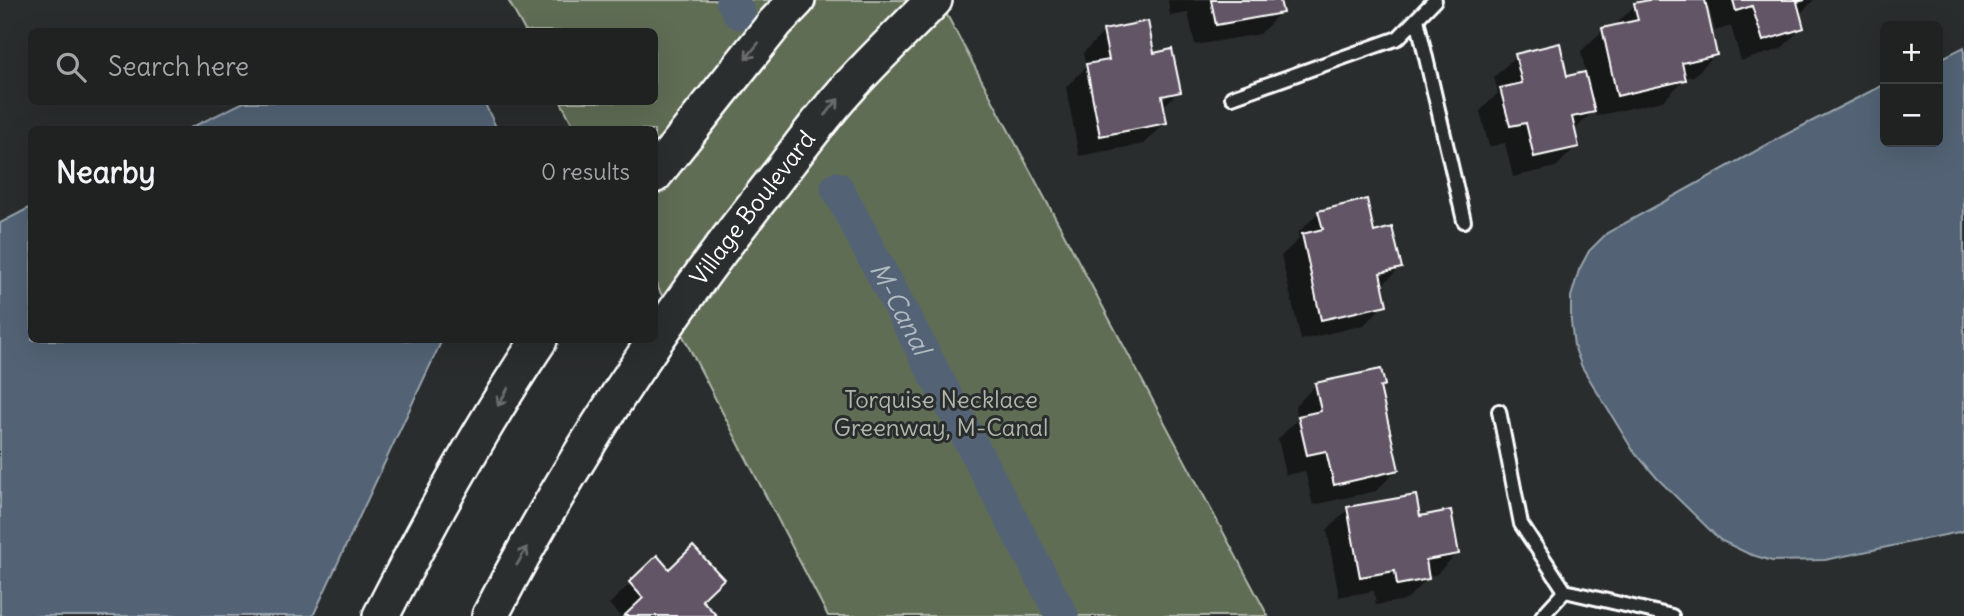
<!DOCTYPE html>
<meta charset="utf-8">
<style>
body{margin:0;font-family:Delius,sans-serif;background:#282a2a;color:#f1f3f6}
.controls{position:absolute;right:21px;top:21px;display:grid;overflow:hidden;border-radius:10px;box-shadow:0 7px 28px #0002}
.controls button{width:63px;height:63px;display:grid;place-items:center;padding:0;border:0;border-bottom:2px solid #3d3f40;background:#202222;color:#f1f3f6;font:35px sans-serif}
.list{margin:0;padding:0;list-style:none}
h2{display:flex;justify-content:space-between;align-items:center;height:91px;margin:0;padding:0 28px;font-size:30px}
h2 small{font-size:23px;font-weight:400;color:#a2a4a5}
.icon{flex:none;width:38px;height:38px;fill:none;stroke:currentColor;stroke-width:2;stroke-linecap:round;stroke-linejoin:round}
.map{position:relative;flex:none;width:1964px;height:616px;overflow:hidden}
.search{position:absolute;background:#202222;box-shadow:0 7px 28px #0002;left:28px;top:28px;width:630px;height:77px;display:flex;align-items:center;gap:18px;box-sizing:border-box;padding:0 24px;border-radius:10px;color:#a2a4a5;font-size:26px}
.panel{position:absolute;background:#202222;box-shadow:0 7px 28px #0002;left:28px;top:126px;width:630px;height:217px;border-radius:10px}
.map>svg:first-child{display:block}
.green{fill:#616d54;stroke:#b0b6aa;stroke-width:2}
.water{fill:#526474;stroke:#97a2ac;stroke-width:2}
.shadow{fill:#0007}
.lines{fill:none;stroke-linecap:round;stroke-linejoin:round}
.canal{stroke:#526474;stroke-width:33}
.building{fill:#625766;stroke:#fff;stroke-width:2}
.lane-casing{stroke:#fff;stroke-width:18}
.secondary-casing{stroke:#fff;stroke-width:40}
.lane{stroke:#2a2d2e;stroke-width:12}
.secondary{stroke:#2a2d2e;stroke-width:35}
.oneway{stroke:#6a6c6d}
.labels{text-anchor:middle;stroke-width:6;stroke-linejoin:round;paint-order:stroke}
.street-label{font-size:24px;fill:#fff;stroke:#2a2d2e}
.park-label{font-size:24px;fill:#b0b6aa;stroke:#2a2d2e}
.water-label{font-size:26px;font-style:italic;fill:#b1b9c0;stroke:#2a2d2e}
</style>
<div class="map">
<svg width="1964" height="616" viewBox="0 0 1964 616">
<rect width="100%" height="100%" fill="#2a2d2e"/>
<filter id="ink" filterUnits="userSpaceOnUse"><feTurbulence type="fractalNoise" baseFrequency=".0143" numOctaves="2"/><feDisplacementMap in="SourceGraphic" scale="14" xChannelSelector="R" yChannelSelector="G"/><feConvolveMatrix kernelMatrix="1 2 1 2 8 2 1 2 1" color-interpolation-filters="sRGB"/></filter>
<g filter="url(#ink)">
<path class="green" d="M508,0H939L1268,616H828L655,282L654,130L575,129L561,102H654V32L525,31Z"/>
<g class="water">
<path d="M1964,47V531L1825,560L1772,561L1749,554L1720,540L1657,478L1632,449L1582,367L1574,346L1571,322V297L1579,270L1589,251L1607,233L1783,136L1885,84V142H1938V60Z"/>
<path d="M244,102H484L497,129H188Z"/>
<path d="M31,207L32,340H442L313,616H0V223Z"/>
</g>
<g class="shadow">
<path d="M1168,0H1279L1281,12L1260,34L1195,45L1188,13L1170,16Z"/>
<path d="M1657,0H1814L1799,15L1802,27L1781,49L1741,61L1731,26L1715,31L1708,5H1705L1715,55L1694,76L1684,78V80L1663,101L1596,116L1594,110L1574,131L1577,146L1556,167L1513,177L1505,143L1489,147L1480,111L1498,93L1494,77L1516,56L1566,78L1586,74L1581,51L1603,30L1614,26L1635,5Z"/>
<path d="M1104,32L1152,55L1179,91L1162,108L1165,123L1144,144L1079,156L1066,87L1086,67L1083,53Z"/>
<path d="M1319,212L1373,234L1400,268L1381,286L1385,304L1364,325L1301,340L1281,256L1299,239L1298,233Z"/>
<path d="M1316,385H1383L1379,389L1398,469L1376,491L1313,505L1305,471L1286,475L1278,439L1298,419L1295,406Z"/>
<path d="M1348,509L1418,518L1457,553L1436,575L1427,576L1428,578L1406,600L1376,605L1374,591L1339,597L1327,530Z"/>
<path d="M657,558L714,616H620L609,604Z"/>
</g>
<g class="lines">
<g class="canal">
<path d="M732,0L739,13"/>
<path id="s1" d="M837,188L1062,616"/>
</g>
</g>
<g class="building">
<path d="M1211,0H1280L1283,13L1216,25Z"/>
<path d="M1649,0H1705L1717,55L1682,63L1686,80L1617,96L1602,28L1638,20L1634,3Z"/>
<path d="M1733,0H1805L1797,2L1804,28L1763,41L1752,6L1736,11Z"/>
<path d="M1148,21L1154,53L1172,49L1181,92L1162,96L1167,123L1100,136L1086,64L1109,60L1103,30Z"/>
<path d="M1560,43L1567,76L1585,72L1595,112L1572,117L1579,147L1534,157L1526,123L1510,126L1500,88L1522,83L1515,54Z"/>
<path d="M1367,199L1374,232L1392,227L1402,268L1380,273L1387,305L1321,320L1302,234L1323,229L1318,211Z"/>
<path d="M1381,369L1385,385L1380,387L1399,470L1334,485L1326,451L1307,455L1298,416L1321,411L1315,383Z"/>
<path d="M1416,495L1420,516L1451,510L1459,554L1426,560L1429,579L1397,585L1395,571L1360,577L1347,507Z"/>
<path d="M693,546L724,579L702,600L717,616H624L643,598L629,582L657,555L669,569Z"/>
</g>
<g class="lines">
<defs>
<g id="lane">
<path d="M1417,19L1464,221"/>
<path d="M1232,97L1398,38L1435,0"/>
<path d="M1499,411L1521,524L1565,591L1672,616"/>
<path d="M1542,616L1565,591"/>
</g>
<g id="secondary">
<path d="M654,175L775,23L797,0"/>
<path d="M381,616C429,522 480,428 539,340"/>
<path id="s2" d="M490,616C569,462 665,317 773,182C798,150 822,116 849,87C876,57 906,29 934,0"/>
</g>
</defs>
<use href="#lane" class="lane-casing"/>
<use href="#secondary" class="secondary-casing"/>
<use href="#lane" class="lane"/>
<use href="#secondary" class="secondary"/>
</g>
<defs><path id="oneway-shaft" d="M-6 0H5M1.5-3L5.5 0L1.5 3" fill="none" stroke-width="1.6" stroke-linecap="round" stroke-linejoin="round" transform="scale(1.75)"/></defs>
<g class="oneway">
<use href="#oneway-shaft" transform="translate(752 51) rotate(129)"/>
<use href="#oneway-shaft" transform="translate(832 107) rotate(-51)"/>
<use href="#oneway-shaft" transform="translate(503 397) rotate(120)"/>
<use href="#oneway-shaft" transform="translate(522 556) rotate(-60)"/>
</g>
</g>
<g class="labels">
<g class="street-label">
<text dy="8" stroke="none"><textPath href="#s2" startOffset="486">Village Boulevard</textPath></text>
</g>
<g class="park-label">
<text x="941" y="408">Torquise Necklace<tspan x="941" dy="28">Greenway, M-Canal</tspan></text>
</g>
<g class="water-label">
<text dy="9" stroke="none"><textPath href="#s1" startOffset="136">M-Canal</textPath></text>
</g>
</g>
</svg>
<div class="controls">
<button>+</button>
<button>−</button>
</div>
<div class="search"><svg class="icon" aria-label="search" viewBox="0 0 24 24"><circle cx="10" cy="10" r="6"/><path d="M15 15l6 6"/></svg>Search here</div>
<section class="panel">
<h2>Nearby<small>0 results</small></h2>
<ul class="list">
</ul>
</section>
</div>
